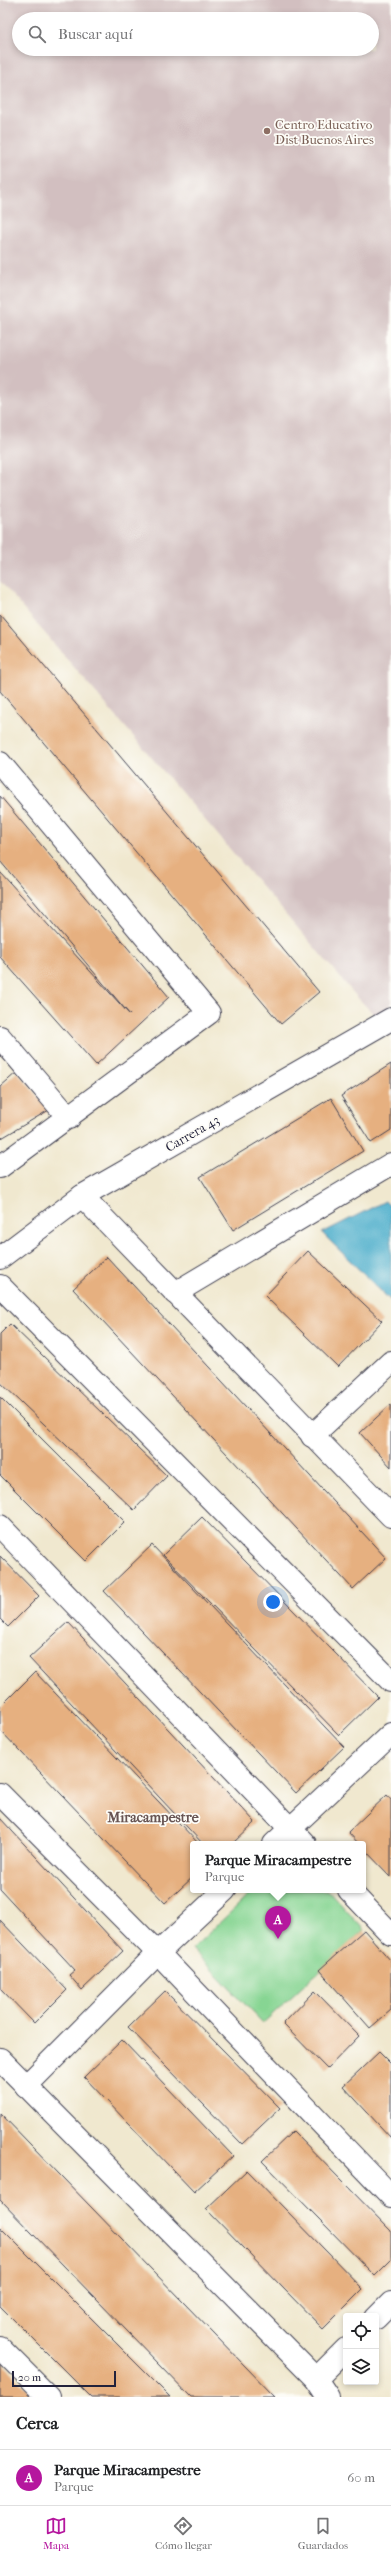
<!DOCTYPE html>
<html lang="es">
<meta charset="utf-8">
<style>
body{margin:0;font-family:"IM FELL French Canon",serif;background:#f6f6f6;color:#202124}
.controls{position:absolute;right:12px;bottom:12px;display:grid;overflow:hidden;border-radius:4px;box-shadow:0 2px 6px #0003}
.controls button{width:36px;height:36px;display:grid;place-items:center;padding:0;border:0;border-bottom:1px solid #e0e0e0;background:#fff;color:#202124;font:20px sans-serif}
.scale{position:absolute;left:12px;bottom:10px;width:104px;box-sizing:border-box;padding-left:4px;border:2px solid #22223b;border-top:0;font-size:11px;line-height:14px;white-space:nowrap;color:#22223b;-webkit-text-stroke:3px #fdfcf7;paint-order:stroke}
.you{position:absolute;left:273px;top:1602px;width:14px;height:14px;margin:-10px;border:3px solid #fff;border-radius:50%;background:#1a73e8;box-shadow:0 0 0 6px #1a73e833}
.badge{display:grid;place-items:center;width:26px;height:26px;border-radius:50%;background:#b5179e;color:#fff;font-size:13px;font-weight:700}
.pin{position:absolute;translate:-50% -33px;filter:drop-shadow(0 1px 2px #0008)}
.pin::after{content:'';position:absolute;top:21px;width:14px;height:12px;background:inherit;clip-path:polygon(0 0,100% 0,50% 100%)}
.popup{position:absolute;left:190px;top:1841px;width:176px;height:52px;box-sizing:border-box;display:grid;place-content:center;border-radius:4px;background:#fff;filter:drop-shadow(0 1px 3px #0005);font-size:13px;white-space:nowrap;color:#757577}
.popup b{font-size:15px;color:#202124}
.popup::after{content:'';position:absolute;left:50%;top:100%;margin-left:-8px;border:8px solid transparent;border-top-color:#fff}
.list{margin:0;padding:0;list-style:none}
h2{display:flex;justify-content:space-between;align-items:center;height:52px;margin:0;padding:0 16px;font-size:17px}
h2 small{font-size:13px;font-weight:400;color:#757577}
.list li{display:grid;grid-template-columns:26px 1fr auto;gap:12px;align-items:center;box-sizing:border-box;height:56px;padding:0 16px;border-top:1px solid #e0e0e0}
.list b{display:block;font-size:15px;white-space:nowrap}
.list p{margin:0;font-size:13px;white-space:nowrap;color:#757577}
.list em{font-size:13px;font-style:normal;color:#757577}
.icon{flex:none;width:22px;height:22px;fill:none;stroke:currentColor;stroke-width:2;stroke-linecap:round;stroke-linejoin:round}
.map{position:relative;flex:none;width:391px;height:2397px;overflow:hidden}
.search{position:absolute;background:#fff;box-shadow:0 2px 6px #0003;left:12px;right:12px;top:12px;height:44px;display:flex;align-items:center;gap:10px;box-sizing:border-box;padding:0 14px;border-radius:22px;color:#757577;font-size:15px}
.sheet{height:108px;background:#fff}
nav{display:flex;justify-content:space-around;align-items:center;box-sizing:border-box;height:56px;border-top:1px solid #e0e0e0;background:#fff;font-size:11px;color:#757577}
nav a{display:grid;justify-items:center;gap:2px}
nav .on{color:#b5179e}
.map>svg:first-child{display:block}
.industrial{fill:#d2bfc0;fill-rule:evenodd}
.green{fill:#87d593;stroke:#547c67}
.water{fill:#4cadcb;stroke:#376883}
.building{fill:#e6b080}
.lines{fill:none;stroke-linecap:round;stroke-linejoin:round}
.street-casing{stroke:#414051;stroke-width:24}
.street{stroke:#fff;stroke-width:22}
.education-dot{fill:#8d6e63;stroke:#fdfcf7;stroke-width:1.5}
.labels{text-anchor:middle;stroke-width:3.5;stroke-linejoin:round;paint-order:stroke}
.education-label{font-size:13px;fill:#785e54;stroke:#fdfcf7;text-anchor:start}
.street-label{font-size:13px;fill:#22223b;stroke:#fdfcf7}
.neighbourhood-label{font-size:14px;font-weight:bold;fill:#675453;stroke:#fdfcf7}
</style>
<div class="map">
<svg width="391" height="2397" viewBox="0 0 391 2397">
<rect width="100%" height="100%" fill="#fdfcf7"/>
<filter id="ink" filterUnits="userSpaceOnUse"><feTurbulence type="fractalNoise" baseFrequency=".025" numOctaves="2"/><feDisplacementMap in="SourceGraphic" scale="8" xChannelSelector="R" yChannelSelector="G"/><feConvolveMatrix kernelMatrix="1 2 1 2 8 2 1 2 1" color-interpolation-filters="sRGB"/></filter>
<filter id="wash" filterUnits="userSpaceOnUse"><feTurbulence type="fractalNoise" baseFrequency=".012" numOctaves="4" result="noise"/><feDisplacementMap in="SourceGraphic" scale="16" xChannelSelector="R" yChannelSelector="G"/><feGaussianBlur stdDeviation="0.9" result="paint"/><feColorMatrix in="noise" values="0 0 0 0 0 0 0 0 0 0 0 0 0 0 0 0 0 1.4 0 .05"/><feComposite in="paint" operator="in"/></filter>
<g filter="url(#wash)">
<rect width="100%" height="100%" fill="#f0e8cf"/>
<path class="industrial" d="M0,0H391V1032L357,997L0,581ZM19,19H372V49H19Z"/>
<path class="green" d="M254,1890H328L364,1930L263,2023L192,1949Z"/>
<path class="water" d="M385,1201L391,1207V1301L322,1233Z"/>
<g id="blocks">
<g class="building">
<path d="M0,614L319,992L281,1024L0,691Z"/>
<path d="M0,796L169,997L96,1065L0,957V872L130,1015L0,861Z"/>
<path d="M391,1064V1130L371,1143L341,1096Z"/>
<path d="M17,1072L49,1110L0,1139V1087Z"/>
<path d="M331,1098L363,1151L233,1230L200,1177Z"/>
<path d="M308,1251L382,1321L338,1367L265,1296Z"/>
<path d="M107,1257L386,1558L353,1589L73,1289Z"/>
<path d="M10,1324L167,1476L134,1510L0,1382V1334Z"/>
<path d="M0,1397L125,1522L86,1561L0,1475Z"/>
<path d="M391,1404V1467L360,1433Z"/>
<path d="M202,1517L378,1697L339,1735L163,1555Z"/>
<path d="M152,1545L344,1747L296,1793L104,1591Z"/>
<path d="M0,1556L39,1596L8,1627L0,1619Z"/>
<path d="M68,1622L255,1822L232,1844H203L29,1658Z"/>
<path d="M35,1672L199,1844H193V1877L165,1903L0,1730V1707Z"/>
<path d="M387,1795L391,1800V1877L363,1848V1844H359L348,1832Z"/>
<path d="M0,1818L123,1951L82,1990L69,1975L75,1970L0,1889Z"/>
<path d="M0,1920L67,1990L34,2023L0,1988Z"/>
<path d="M364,1930L391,1961V2010L370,2028L319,1970Z"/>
<path d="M165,1991L280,2108L242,2144L128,2027Z"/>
<path d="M315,1991L359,2036L327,2069L283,2024Z"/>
<path d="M122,2040L233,2156L194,2192L84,2077Z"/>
<path d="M379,2052L391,2064V2138L343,2086Z"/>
<path d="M0,2113L275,2397H191L0,2200Z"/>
<path d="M293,2131L391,2231V2260L375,2276L262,2161Z"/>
<path d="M247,2170L363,2289L323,2329L206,2209Z"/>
<path d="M0,2227L170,2397H91L0,2306Z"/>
<path d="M0,2361L35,2397H0Z"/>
</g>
</g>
</g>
<g filter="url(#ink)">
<use href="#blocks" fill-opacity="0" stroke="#414051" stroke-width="1"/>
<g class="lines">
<defs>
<g id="street">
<path d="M0,763L209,1013L0,1167"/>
<path d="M0,1037L69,1118"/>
<path d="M82,1196L391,1516"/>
<path d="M0,1258L82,1196L391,1019"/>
<path d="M0,1286L391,1681"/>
<path d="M175,1293L391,1164"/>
<path d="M312,1436L391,1362"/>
<path d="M0,1526L305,1844"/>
<path d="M0,1794L158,1953L391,2196"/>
<path d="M274,1844L391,1734"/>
<path d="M349,1890L391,1934"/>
<path d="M0,2059L316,2379L328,2397"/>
<path d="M26,2086L158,1953L225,1890"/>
<path d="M376,2318L391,2303"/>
<path d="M0,2348L49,2397"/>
<path d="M316,2379L346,2349"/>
</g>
</defs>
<use href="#street" class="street-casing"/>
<use href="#street" class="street"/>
</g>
</g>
<circle class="education-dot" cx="267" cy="131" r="4"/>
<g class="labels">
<g class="education-label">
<text x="275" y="129">Centro Educativo<tspan x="275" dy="15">Dist Buenos Aires</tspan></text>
</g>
<g class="street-label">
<text transform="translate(192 1133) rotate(-30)" y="5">Carrera 43</text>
</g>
<g class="neighbourhood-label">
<text x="153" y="1822">Miracampestre</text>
</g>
</g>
</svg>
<div class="controls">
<button><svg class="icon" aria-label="locate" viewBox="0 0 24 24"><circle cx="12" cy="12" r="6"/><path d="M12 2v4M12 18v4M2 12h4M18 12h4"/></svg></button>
<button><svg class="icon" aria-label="layers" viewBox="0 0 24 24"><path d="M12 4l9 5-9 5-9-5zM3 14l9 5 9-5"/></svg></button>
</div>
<div class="scale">20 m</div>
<div class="you"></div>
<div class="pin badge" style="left:278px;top:1939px">A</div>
<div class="popup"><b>Parque Miracampestre</b>Parque</div>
<div class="search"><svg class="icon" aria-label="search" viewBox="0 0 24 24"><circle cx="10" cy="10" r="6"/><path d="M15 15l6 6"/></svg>Buscar aquí</div>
</div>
<section class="sheet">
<h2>Cerca<small></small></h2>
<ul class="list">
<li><span class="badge">A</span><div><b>Parque Miracampestre</b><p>Parque</p></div><em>60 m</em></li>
</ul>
</section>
<nav>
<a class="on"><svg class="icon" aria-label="map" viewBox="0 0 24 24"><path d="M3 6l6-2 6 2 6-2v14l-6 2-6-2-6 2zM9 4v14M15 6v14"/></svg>Mapa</a>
<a><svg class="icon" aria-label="directions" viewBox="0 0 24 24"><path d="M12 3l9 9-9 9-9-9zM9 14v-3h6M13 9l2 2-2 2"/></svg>Cómo llegar</a>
<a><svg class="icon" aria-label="saved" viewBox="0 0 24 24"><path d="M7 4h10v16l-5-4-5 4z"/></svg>Guardados</a>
</nav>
